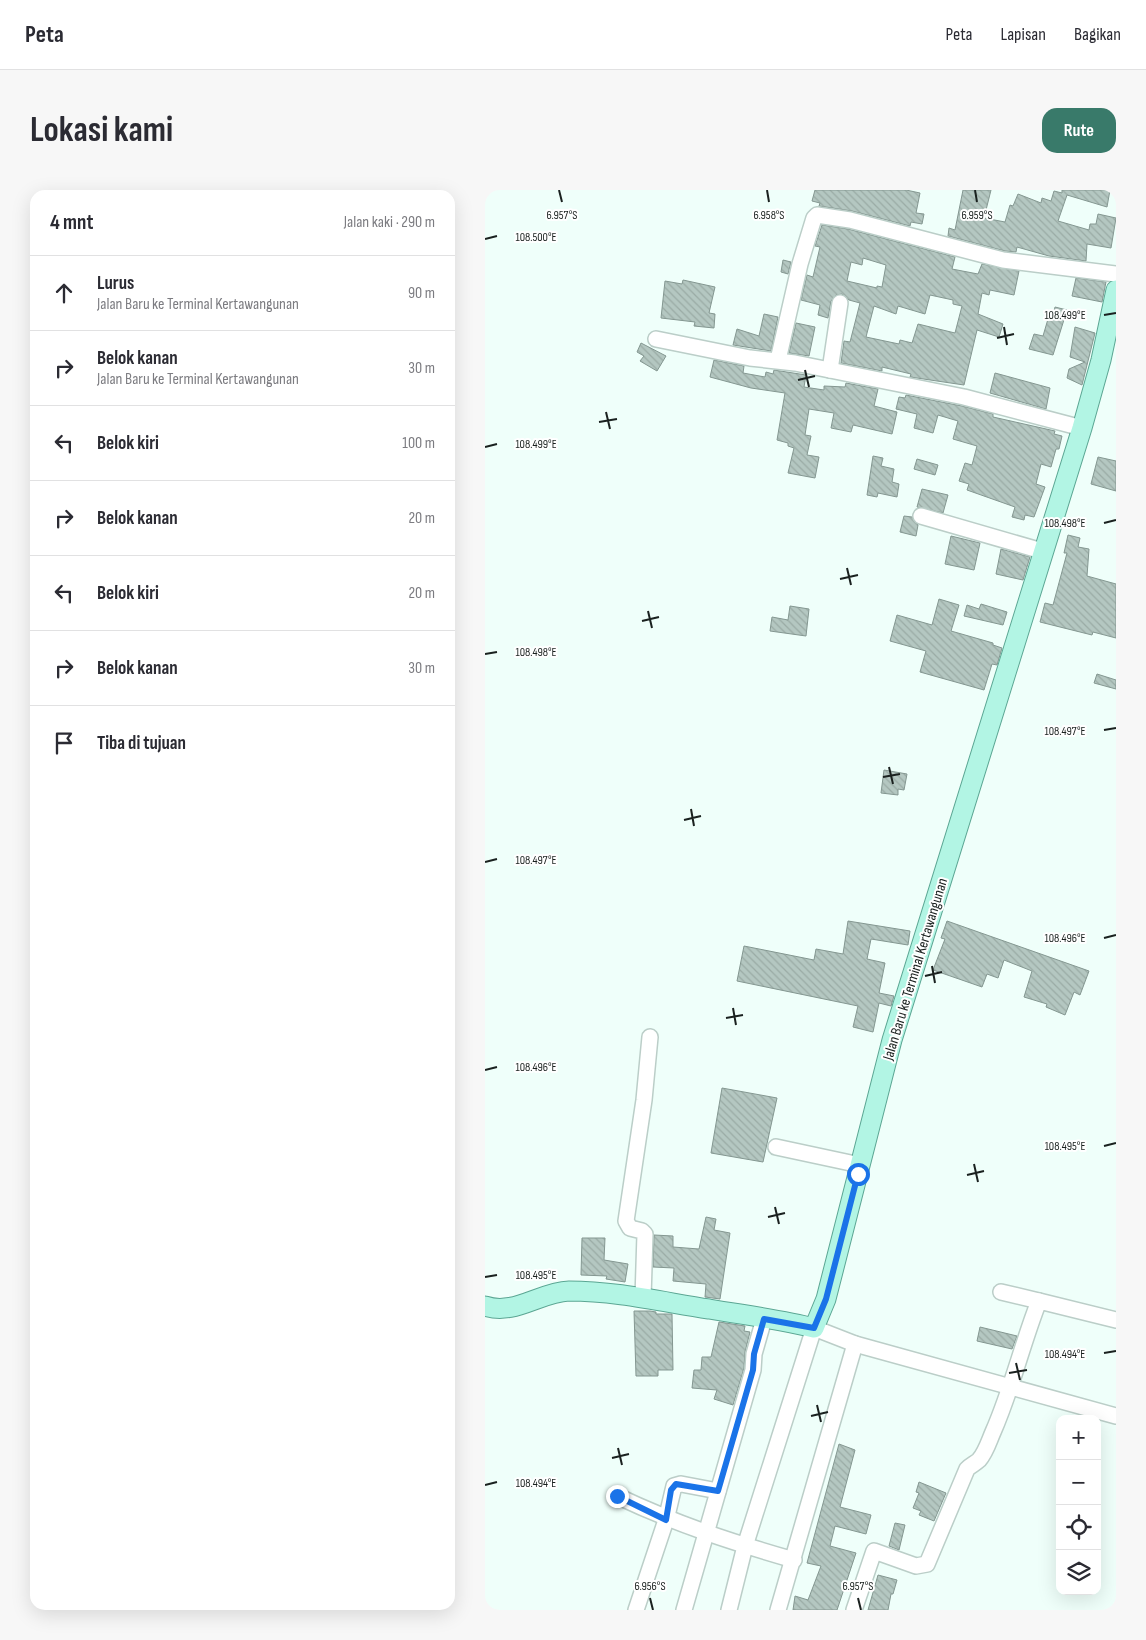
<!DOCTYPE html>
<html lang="id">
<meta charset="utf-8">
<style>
body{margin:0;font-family:"Sofia Sans Condensed",sans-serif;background:#f7f7f7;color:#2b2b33}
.controls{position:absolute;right:15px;bottom:15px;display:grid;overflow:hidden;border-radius:10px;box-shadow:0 5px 20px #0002}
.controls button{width:45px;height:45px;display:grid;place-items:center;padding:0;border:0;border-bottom:1px solid #e1e1e2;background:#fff;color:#2b2b33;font:25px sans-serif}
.stop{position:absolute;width:15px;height:15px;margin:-11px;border:4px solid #1a73e8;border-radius:50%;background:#fff}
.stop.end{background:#1a73e8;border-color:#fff;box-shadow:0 1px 5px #0008}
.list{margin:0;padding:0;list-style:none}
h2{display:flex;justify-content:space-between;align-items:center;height:65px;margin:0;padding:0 20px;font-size:21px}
h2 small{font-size:16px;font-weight:400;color:#7c7c81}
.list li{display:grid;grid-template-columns:32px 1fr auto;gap:15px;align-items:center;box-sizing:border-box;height:75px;padding:0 20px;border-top:1px solid #e1e1e2}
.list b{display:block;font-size:19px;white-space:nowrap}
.list p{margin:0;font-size:16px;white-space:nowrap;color:#7c7c81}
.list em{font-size:16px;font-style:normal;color:#7c7c81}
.icon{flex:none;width:28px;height:28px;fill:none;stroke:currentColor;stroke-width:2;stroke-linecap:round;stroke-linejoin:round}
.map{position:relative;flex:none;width:631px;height:1420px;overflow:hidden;border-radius:15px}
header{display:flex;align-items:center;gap:30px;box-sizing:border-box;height:70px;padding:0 25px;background:#fff;border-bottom:1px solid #e1e1e2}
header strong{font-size:24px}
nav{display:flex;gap:28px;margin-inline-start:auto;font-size:18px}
.intro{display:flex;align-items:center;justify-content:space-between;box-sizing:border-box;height:120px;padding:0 30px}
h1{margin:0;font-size:35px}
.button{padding:12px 22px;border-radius:15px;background:#397a6a;color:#fff;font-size:18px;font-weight:700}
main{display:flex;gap:30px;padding:0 30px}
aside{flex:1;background:#fff;border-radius:15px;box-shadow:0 5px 20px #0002}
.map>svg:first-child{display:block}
.building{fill:url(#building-back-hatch);stroke:#849791;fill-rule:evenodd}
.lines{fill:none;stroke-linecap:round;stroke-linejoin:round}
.minor-casing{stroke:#bbcec8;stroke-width:18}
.major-casing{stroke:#5ba693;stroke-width:21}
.minor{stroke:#fff;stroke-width:15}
.major{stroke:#b2f5e4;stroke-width:19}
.route{stroke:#1a73e8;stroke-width:6}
.ticks{fill:none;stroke:#1a211f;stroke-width:2}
.labels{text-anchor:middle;stroke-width:4;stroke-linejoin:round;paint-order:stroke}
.street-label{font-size:15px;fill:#1a211f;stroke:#fff}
.ticks-label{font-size:12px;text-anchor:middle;fill:#1a211f;stroke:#fff;stroke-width:4;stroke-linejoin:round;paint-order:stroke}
</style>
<header>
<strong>Peta</strong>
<nav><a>Peta</a><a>Lapisan</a><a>Bagikan</a></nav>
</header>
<div class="intro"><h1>Lokasi kami</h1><a class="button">Rute</a></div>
<main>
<aside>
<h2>4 mnt<small>Jalan kaki · 290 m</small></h2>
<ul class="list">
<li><svg class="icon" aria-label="ahead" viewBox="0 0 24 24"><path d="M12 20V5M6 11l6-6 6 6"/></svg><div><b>Lurus</b><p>Jalan Baru ke Terminal Kertawangunan</p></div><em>90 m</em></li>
<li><svg class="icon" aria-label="right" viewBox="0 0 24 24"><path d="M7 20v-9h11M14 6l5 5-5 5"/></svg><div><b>Belok kanan</b><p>Jalan Baru ke Terminal Kertawangunan</p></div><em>30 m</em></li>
<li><svg class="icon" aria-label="left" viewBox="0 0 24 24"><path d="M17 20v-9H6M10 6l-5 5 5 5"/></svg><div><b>Belok kiri</b></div><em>100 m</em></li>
<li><svg class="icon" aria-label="right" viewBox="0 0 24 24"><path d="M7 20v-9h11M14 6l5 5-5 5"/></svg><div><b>Belok kanan</b></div><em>20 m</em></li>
<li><svg class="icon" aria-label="left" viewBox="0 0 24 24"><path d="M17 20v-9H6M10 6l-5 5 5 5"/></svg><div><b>Belok kiri</b></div><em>20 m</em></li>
<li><svg class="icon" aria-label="right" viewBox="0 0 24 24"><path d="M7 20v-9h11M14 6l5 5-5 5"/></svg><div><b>Belok kanan</b></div><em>30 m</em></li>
<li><svg class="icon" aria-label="arrive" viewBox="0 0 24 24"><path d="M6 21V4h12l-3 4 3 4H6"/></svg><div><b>Tiba di tujuan</b></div></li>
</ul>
</aside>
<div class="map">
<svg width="631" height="1420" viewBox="0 0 631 1420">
<defs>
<pattern id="building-back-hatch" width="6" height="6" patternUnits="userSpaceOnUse" patternTransform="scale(1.25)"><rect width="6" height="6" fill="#b4c7c1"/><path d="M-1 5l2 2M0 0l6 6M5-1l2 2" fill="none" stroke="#9aaba5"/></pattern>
</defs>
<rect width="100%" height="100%" fill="#effffa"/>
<g class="building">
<path d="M330,0H421L435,3L431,23L439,24L437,34L426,32L425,36L367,21L334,16L335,13L327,11Z"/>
<path d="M478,0H506L499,28L520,32L525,15L528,16L533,4L556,13L557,8L566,11L569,1L577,3V0H625L622,17L582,5L573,31L604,40L605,34H611L613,24L631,28L626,58L602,54L601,71L564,66L532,57L531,62L520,61L463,46L464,38L470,40Z"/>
<path d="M337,35L363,39L470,67L467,79L493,84L497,74L534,81L529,105L505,100L504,105L497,103L493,124L518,134L514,147L492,140L479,195L425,187L426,184L397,177V181L356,173L359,151L365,152L375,113L364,110L357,104L351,105L346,111L343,128L333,125L335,115L316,110L322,85L328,87L335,57L330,56ZM378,68L401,75L397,97L392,96V98L362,91L366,72L377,75ZM445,105L468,110V114L477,116L470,143L433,134L427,153L415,150L414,154L381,147L389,116L411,124L413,116L440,124Z"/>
<path d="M298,70L306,72L303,84L296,82Z"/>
<path d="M591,88L621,92L617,112L587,106Z"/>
<path d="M198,90L230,97L224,123L230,124L229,138L209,136L210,132L176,128L180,91L197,94Z"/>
<path d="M570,117L582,120L568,165L544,159L549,144L558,146L563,129L567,130Z"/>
<path d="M279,124L293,127L286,161L248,155L252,139L274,146Z"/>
<path d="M311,133L330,137L324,166L304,163Z"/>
<path d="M590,137L610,143L597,195L582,188L584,179L600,172L585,167Z"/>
<path d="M156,153L181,166L172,181L155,171L159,166L152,162Z"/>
<path d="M229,170L259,176L258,183L280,187L281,182L288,184L289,180L321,185L319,197L339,200V196L360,197L361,193L393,199L389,216L412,222L407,244L368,235L366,242L346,238L349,223L324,219L320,245L326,246L322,265L334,267L330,288L303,283L309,258L303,256V253L292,250L300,203L266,198L225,187Z"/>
<path d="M510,183L565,198L561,219L505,203Z"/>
<path d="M421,205L477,216L508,224V227L570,241L569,244L577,246L574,259H571L566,277L556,274L551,294L560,297L549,327L540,325L539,330L527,327L530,317L482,300L484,294L474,291L480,273L487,275L492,256L468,249L473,231L453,225L448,243L429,238L432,224L411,219L414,207L420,208Z"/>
<path d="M388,266L398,268L396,276L409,279L407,292L414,294L412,307L393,303L392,307L382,305Z"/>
<path d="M613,267L631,271V301L606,294Z"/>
<path d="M432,269L453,275L450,285L429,279Z"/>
<path d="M437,299L463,305L458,323L432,317Z"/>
<path d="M419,326L427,327L433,335L431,346L415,342Z"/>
<path d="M583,345L595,348L593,357L604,359L602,386L631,394V448L608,442L607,445L555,432L560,413L568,415L582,363H579Z"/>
<path d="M466,346L495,353L489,380L460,374Z"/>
<path d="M516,359L545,367L538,390L511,384Z"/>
<path d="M454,409L474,415L466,441L508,453V455L517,458L512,475L507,474L499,500L435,482L441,461L405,451L412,425L447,435Z"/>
<path d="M496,414L522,422L518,435L479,426L482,415L494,419Z"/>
<path d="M305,416L324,419L321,446L285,441L287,427L303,430Z"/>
<path d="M612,484L631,490V499L609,493Z"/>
<path d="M399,580L422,584L419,600L413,599V605L396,603Z"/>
<path d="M363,731L425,741L423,755L386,749L382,769L400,773L394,803L409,806L406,816L394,813L388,842L368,837L373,816L252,791L259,756L329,770L331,759L358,764Z"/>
<path d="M462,731L604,781L595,805L589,802L580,825L561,817L562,814L539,807L547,781L519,770L513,788L502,784L497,797L448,780L460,749L456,748Z"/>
<path d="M237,898L292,908L278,972L226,963Z"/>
<path d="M221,1027L231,1029L229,1040L245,1043L235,1109L220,1107L221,1094L188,1091L189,1078L168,1077L169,1045L188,1046V1057L214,1059Z"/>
<path d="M97,1048H120L119,1070L143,1074L140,1092L121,1089L122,1086L96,1085Z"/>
<path d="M149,1121H165L171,1122V1124H187L188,1180H173V1186H151Z"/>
<path d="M234,1132L260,1136L259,1141L265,1142L260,1162L259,1178L248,1215L229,1209L232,1200L207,1198L209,1180H216L217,1167H226Z"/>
<path d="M495,1137L532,1146L527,1159L492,1151Z"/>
<path d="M354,1254L370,1260L355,1317L386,1325L381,1344L350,1336L345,1356L371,1363L352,1420H308L310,1406L323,1410L336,1376L322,1373Z"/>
<path d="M434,1292L461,1303L449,1331L434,1325L436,1321L428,1318L434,1303L431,1302Z"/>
<path d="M410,1333L420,1335L414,1360L404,1356Z"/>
<path d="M393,1385L412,1390L408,1404H406L403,1420H383Z"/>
</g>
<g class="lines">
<defs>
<g id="minor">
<path d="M171,149L265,168L310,173L479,207L597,238"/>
<path d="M293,170L315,74L329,28L332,25L365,30L518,70L631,84"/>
<path d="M345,180L355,113"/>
<path d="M436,326L557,361"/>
<path d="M291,957L375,975"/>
<path d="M516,1102L554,1111"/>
<path d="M158,1108L160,1044L157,1041L145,1038L141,1031L159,910L165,847"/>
<path d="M132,1306C191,1334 246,1352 309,1370"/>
<path d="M151,1420L181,1330L189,1296L196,1294L233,1301"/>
<path d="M199,1420L268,1180L269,1164L279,1129"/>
<path d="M244,1420L260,1356L329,1138L370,1154L631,1226"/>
<path d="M293,1420L370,1154"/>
<path d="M369,1420L389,1361L431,1376L442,1374L482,1279C486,1275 491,1273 494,1270C501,1262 504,1251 508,1242C527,1199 537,1154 554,1111L631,1130"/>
</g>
<path id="major" d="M0,1116C29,1126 55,1102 84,1101C131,1101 178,1112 224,1119C258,1125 295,1129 329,1138L341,1109L407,850L597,238L616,170L631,100"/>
</defs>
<use href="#minor" class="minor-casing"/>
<use href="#major" class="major-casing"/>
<use href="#minor" class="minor"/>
<use href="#major" class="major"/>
</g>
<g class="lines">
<path class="route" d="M132,1306L181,1330L186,1300L191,1294L233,1301L268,1180L269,1164L279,1129L329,1138L341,1109L373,984"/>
</g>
<path class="ticks" d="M74,0L77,12M282,0L284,12M490,0L492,12M0,49L12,46M619,125L631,123M519,137L522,155M512,148L529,144M320,180L324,197M313,190L330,186M121,222L125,239M114,232L132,229M0,257L12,254M619,333L631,330M362,378L366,395M355,389L373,385M163,421L167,438M157,431L174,427M0,464L12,462M619,540L631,538M404,577L408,594M398,587L415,584M206,619L209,636M199,630L216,626M0,672L12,669M619,748L631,745M447,776L450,793M440,786L457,782M248,818L251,835M241,828L258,825M0,880L12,877M619,956L631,953M489,974L493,992M482,985L499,981M290,1017L294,1034M283,1027L300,1023M0,1087L12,1085M619,1163L631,1161M531,1173L535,1190M524,1183L542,1180M332,1215L336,1232M326,1226L343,1222M133,1258L137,1275M127,1268L144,1264M0,1295L12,1292M165,1408L168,1420M373,1408L376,1420"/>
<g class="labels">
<g class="street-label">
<text transform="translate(430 779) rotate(-73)" y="5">Jalan Baru ke Terminal Kertawangunan</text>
</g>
</g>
<g class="ticks-label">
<text x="77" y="29">6.957°S</text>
<text x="284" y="29">6.958°S</text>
<text x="492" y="29">6.959°S</text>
<text x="51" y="51">108.500°E</text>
<text x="580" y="129">108.499°E</text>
<text x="51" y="258">108.499°E</text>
<text x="580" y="337">108.498°E</text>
<text x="51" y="466">108.498°E</text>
<text x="580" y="545">108.497°E</text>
<text x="51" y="674">108.497°E</text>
<text x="580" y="752">108.496°E</text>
<text x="51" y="881">108.496°E</text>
<text x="580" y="960">108.495°E</text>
<text x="51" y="1089">108.495°E</text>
<text x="580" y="1168">108.494°E</text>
<text x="51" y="1297">108.494°E</text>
<text x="165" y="1400">6.956°S</text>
<text x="373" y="1400">6.957°S</text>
</g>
</svg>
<div class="controls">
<button>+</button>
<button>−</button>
<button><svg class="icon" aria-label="locate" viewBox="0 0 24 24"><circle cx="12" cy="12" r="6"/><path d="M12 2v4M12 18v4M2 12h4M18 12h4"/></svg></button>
<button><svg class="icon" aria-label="layers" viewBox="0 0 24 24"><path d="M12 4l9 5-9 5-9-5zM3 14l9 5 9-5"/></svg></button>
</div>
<div class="stop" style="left:373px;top:984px"></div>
<div class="stop end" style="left:132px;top:1306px"></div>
</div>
</main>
